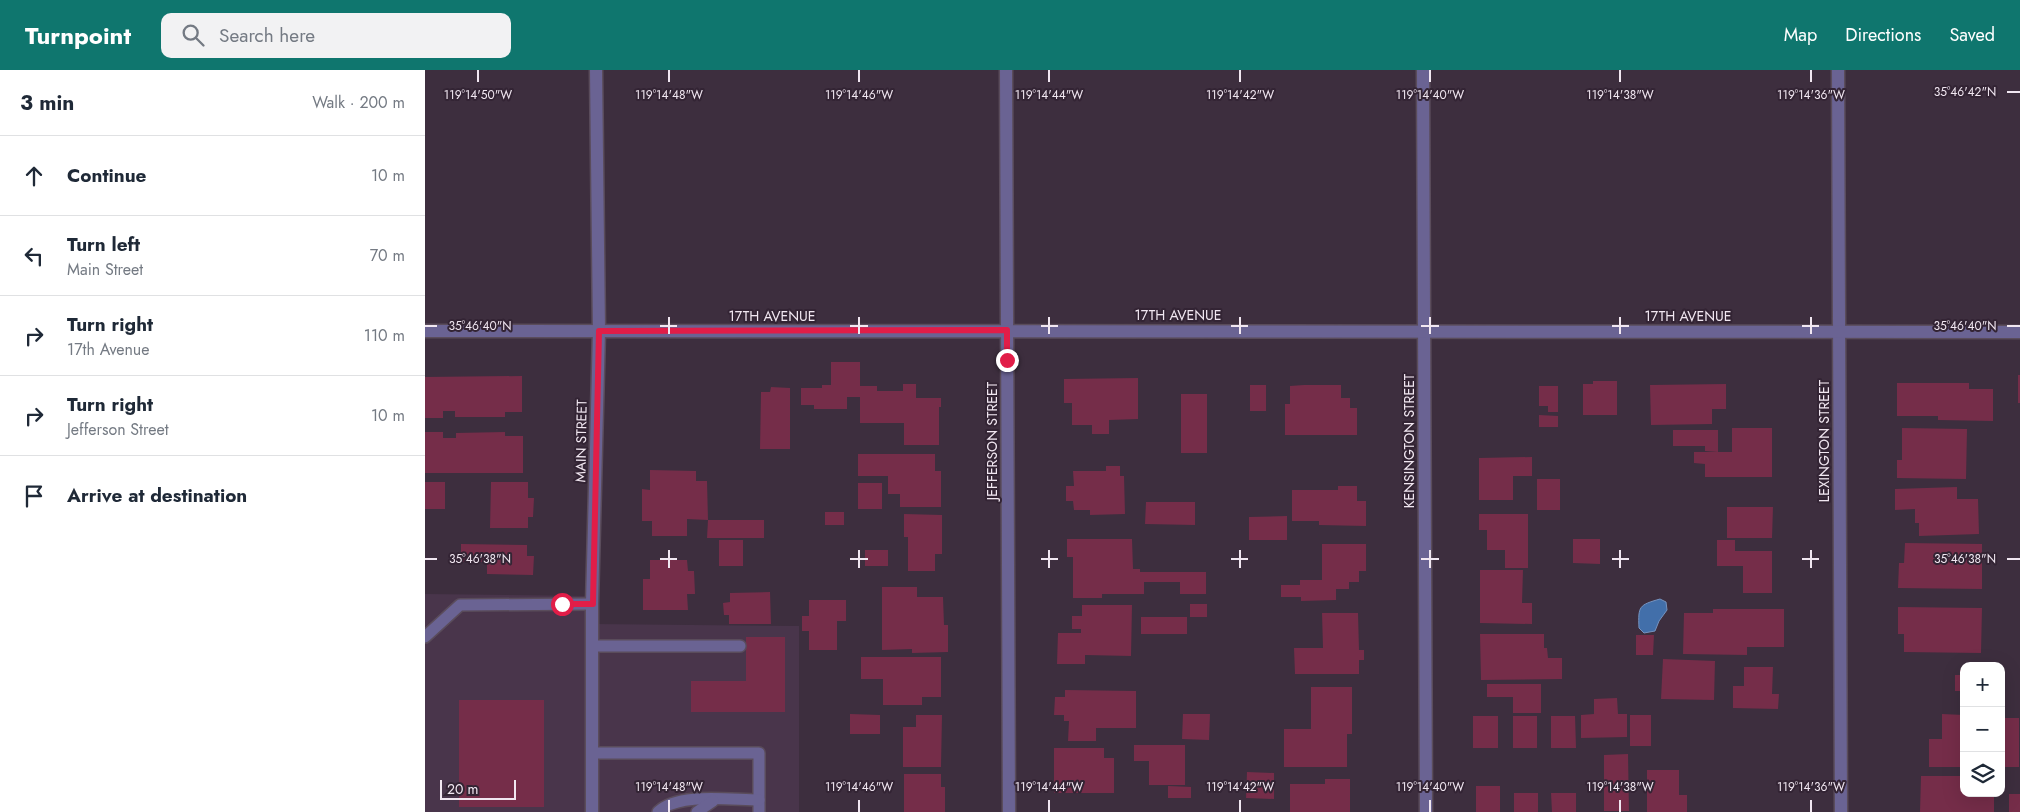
<!DOCTYPE html>
<meta charset="utf-8">
<style>
body{margin:0;font-family:Jost,sans-serif;background:#f2f2f3;color:#1f2937}
.controls{position:absolute;right:15px;bottom:15px;display:grid;overflow:hidden;border-radius:10px;box-shadow:0 5px 20px #0002}
.controls button{width:45px;height:45px;display:grid;place-items:center;padding:0;border:0;border-bottom:1px solid #e0e1e3;background:#fff;color:#1f2937;font:25px sans-serif}
.scale{position:absolute;left:15px;bottom:12px;width:76px;box-sizing:border-box;padding-left:5px;border:2px solid #f1e7f1;border-top:0;font-size:14px;line-height:18px;white-space:nowrap;color:#f1e7f1;-webkit-text-stroke:4px #332434;paint-order:stroke}
.stop{position:absolute;width:15px;height:15px;margin:-11px;border:4px solid #e11d48;border-radius:50%;background:#fff}
.stop.end{background:#e11d48;border-color:#fff;box-shadow:0 1px 5px #0008}
.list{margin:0;padding:0;list-style:none}
h2{display:flex;justify-content:space-between;align-items:center;height:65px;margin:0;padding:0 20px;font-size:21px}
h2 small{font-size:16px;font-weight:400;color:#747a83}
.list li{display:grid;grid-template-columns:32px 1fr auto;gap:15px;align-items:center;box-sizing:border-box;height:80px;padding:0 20px;border-top:1px solid #e0e1e3}
.list b{display:block;font-size:19px;white-space:nowrap}
.list p{margin:0;font-size:16px;white-space:nowrap;color:#747a83}
.list em{font-size:16px;font-style:normal;color:#747a83}
.icon{flex:none;width:28px;height:28px;fill:none;stroke:currentColor;stroke-width:2;stroke-linecap:round;stroke-linejoin:round}
.map{position:relative;flex:none;width:1595px;height:742px;overflow:hidden}
header{display:flex;align-items:center;gap:30px;box-sizing:border-box;height:70px;padding:0 25px;background:#0f766e;color:#fff}
header strong{font-size:24px}
nav{display:flex;gap:28px;margin-inline-start:auto;font-size:18px}
.search{width:350px;height:45px;background:#f2f2f3;display:flex;align-items:center;gap:12px;box-sizing:border-box;padding:0 18px;border-radius:10px;color:#747a83;font-size:19px}
main{display:flex}
aside{flex:1;background:#fff}
.map>svg:first-child{display:block}
.built{fill:#49354b}
.water{fill:#426faa;stroke:#7693bf}
.building{fill:#752d49}
.lines{fill:none;stroke-linecap:round;stroke-linejoin:round}
.lane-casing{stroke:#5a4c5b;stroke-width:14}
.street-casing{stroke:#5a4c5b;stroke-width:15}
.lane{stroke:#6a6393;stroke-width:11}
.street{stroke:#6a6393;stroke-width:12}
.route{stroke:#e11d48;stroke-width:6}
.ticks{fill:none;stroke:#f1e7f1;stroke-width:2}
.labels{text-anchor:middle;stroke-width:4;stroke-linejoin:round;paint-order:stroke}
.street-label{font-size:14px;fill:#f1e7f1;stroke:#332434}
.ticks-label{font-size:12px;text-anchor:middle;fill:#f1e7f1;stroke:#332434;stroke-width:4;stroke-linejoin:round;paint-order:stroke}
</style>
<header>
<strong>Turnpoint</strong>
<div class="search"><svg class="icon" aria-label="search" viewBox="0 0 24 24"><circle cx="10" cy="10" r="6"/><path d="M15 15l6 6"/></svg>Search here</div>
<nav><a>Map</a><a>Directions</a><a>Saved</a></nav>
</header>
<main>
<aside>
<h2>3 min<small>Walk · 200 m</small></h2>
<ul class="list">
<li><svg class="icon" aria-label="ahead" viewBox="0 0 24 24"><path d="M12 20V5M6 11l6-6 6 6"/></svg><div><b>Continue</b></div><em>10 m</em></li>
<li><svg class="icon" aria-label="left" viewBox="0 0 24 24"><path d="M17 20v-9H6M10 6l-5 5 5 5"/></svg><div><b>Turn left</b><p>Main Street</p></div><em>70 m</em></li>
<li><svg class="icon" aria-label="right" viewBox="0 0 24 24"><path d="M7 20v-9h11M14 6l5 5-5 5"/></svg><div><b>Turn right</b><p>17th Avenue</p></div><em>110 m</em></li>
<li><svg class="icon" aria-label="right" viewBox="0 0 24 24"><path d="M7 20v-9h11M14 6l5 5-5 5"/></svg><div><b>Turn right</b><p>Jefferson Street</p></div><em>10 m</em></li>
<li><svg class="icon" aria-label="arrive" viewBox="0 0 24 24"><path d="M6 21V4h12l-3 4 3 4H6"/></svg><div><b>Arrive at destination</b></div></li>
</ul>
</aside>
<div class="map">
<svg width="1595" height="742" viewBox="0 0 1595 742">
<rect width="100%" height="100%" fill="#3d2e3e"/>
<path class="built" d="M0,524L168,526V554L374,556V742H0Z"/>
<path class="water" d="M1235,529L1241,532L1242,540L1234,551L1230,561L1219,563L1214,558C1213,536 1214,535 1235,529Z"/>
<g class="building">
<path d="M406,292H435V316H452V321H478V314H491V328H516V337H514V375H479V353H435V327H422V339H389V335H376V318H397V315H406Z"/>
<rect x="1593" y="305" width="2" height="28"/>
<path d="M97,306V342H80V347H30V341H18V348H0V307Z"/>
<path d="M713,308V349L684,350V364H667V355H647V333H639V309Z"/>
<path d="M1168,311H1192V345H1158V314H1168Z"/>
<path d="M1472,313H1544V319H1568V351L1513,350V346H1472Z"/>
<path d="M1301,314V339H1287V354L1226,355L1225,315Z"/>
<rect x="825" y="315" width="16" height="26"/>
<path d="M879,315H916V328H925V338H932V365H860V334H865V316Z"/>
<path d="M1114,316H1133V342H1123V336H1114Z"/>
<path d="M346,317L365,318V379H335L336,322H345Z"/>
<rect x="756" y="324" width="26" height="59"/>
<path d="M1114,345L1133,346V357H1114Z"/>
<path d="M1307,358H1347V407H1280V394L1269,393V382H1307Z"/>
<path d="M1477,358L1542,359L1541,409L1472,408V390H1477Z"/>
<path d="M1248,360H1293V382L1280,381V376H1248Z"/>
<path d="M0,362H18V368H31V363L80,362V366H98V403H0Z"/>
<path d="M433,384H510V401H516V437H475V424H463V406H433Z"/>
<path d="M1107,387V406H1088V430H1054V388Z"/>
<path d="M681,396H695V406H699L700,444L665,445V440H649L648,431H641V416H649L648,401H681Z"/>
<path d="M225,400L271,401V411H282L283,450L262,449V466H227V451H217V419L225,420Z"/>
<rect x="1112" y="409" width="23" height="31"/>
<rect x="0" y="412" width="20" height="27"/>
<path d="M66,412H103V428H109L108,447H103V458H65Z"/>
<rect x="433" y="413" width="24" height="26"/>
<path d="M913,416H932V431H941V456L894,455V451H867V420H913Z"/>
<path d="M1532,417V429H1553L1554,464L1494,466V453H1490V439L1470,440V419Z"/>
<path d="M721,432H770V455L720,454Z"/>
<path d="M1302,437H1348L1347,468H1302Z"/>
<rect x="400" y="442" width="19" height="13"/>
<path d="M479,444L517,445V484H510V501H483V467H479Z"/>
<path d="M1054,444H1103V498H1080V480H1062V460H1054Z"/>
<path d="M862,446V470H824V447Z"/>
<path d="M283,450H339V468H282Z"/>
<path d="M642,469H707L708,499H715V502H781V524H755V512H719V524H677V528H648V487H642Z"/>
<path d="M1148,469H1175V494L1148,493Z"/>
<rect x="294" y="470" width="24" height="26"/>
<path d="M1292,470H1310V481H1347V523H1318V496H1292Z"/>
<path d="M1480,473L1557,474V519L1473,518L1474,493H1479Z"/>
<path d="M36,474L102,475V486H109L108,505L62,504V492H36Z"/>
<path d="M897,474H941V501H934V512H924V519H911V530L876,531V527H856V515H875V510H897Z"/>
<rect x="440" y="480" width="23" height="16"/>
<path d="M225,490H262L263,501H269L270,524H262L263,540H218V509H225Z"/>
<path d="M1055,500H1098L1097,533H1107V554L1055,553Z"/>
<path d="M457,517H492V527H518L519,555H523V582L487,583V579L457,580Z"/>
<path d="M345,522L346,554H304V545H299L298,533L305,532V523Z"/>
<path d="M384,530H421V551H412V580H384V561H377V546H384Z"/>
<rect x="765" y="534" width="17" height="13"/>
<path d="M657,535H707L706,586L660,585V594H632L633,563H656V559H647V546H657Z"/>
<path d="M1473,537L1557,538L1556,583L1479,582V564H1473Z"/>
<path d="M1288,539H1359V577H1322V585L1258,584L1259,543H1288Z"/>
<path d="M897,543H933L934,580H939V590H934V604H870L869,578H898Z"/>
<rect x="716" y="547" width="46" height="17"/>
<path d="M1055,564H1119V578H1122L1123,588H1137V609L1056,610Z"/>
<path d="M1211,565H1229L1228,585H1211Z"/>
<path d="M321,567H360V642H266V611H321Z"/>
<path d="M436,587H516V627H497V635H458V609H436Z"/>
<path d="M1238,589L1290,591L1289,630L1236,629Z"/>
<path d="M1319,597H1348L1347,624H1354L1353,639L1308,638V616H1319Z"/>
<path d="M1535,600H1539V641H1536V621H1530V605H1535Z"/>
<path d="M1062,614H1116V643H1088V627H1062Z"/>
<path d="M886,617H927V664H922V697H859V659H886Z"/>
<path d="M640,620L711,621V658H671V671H643L644,651H639V645H629L630,627H640Z"/>
<path d="M1192,628L1193,644H1202V667L1156,668V645L1169,644V629Z"/>
<rect x="34" y="630" width="85" height="107"/>
<path d="M425,644L455,645V664H425Z"/>
<path d="M758,644H785L784,670L757,669Z"/>
<path d="M1517,644L1539,645V697H1504V669H1517Z"/>
<path d="M491,645H517L516,697H478V657H491Z"/>
<rect x="1205" y="645" width="21" height="31"/>
<rect x="1048" y="646" width="25" height="32"/>
<rect x="1088" y="646" width="24" height="32"/>
<path d="M1126,646H1150L1151,678H1126Z"/>
<rect x="1576" y="648" width="18" height="49"/>
<path d="M709,675H760V715H724V691H709Z"/>
<path d="M629,678H679V688H689V723H629Z"/>
<path d="M1203,684L1204,741H1179V685Z"/>
<path d="M1222,700H1254V725H1262V742H1222Z"/>
<path d="M822,702L849,703V729L821,728Z"/>
<path d="M479,704H516V717H520V742H479Z"/>
<path d="M1496,706H1539V723H1569V742H1495Z"/>
<path d="M900,709H925V742H865V714H900Z"/>
<path d="M743,716L766,717V728H743Z"/>
<rect x="1051" y="716" width="24" height="26"/>
<rect x="1089" y="723" width="24" height="19"/>
<path d="M1126,723H1151V742H1127Z"/>
<rect x="1584" y="724" width="11" height="18"/>
</g>
<g class="lines">
<defs>
<g id="lane">
<path d="M0,567L35,535L167,534"/>
<path d="M167,576H315"/>
<path d="M167,683H334V742"/>
<path d="M233,742C253,722 306,730 334,730"/>
<path d="M272,742L288,731"/>
</g>
<g id="street">
<path d="M581,0L584,742"/>
<path d="M998,0L1001,742"/>
<path d="M1413,0L1416,742"/>
<path d="M0,261L1595,262"/>
<path d="M167,742V534L174,261L171,0"/>
</g>
</defs>
<use href="#lane" class="lane-casing"/>
<use href="#street" class="street-casing"/>
<use href="#lane" class="lane"/>
<use href="#street" class="street"/>
</g>
<g class="lines">
<path class="route" d="M137,534H168L174,261L582,260V290"/>
</g>
<path class="ticks" d="M53,0V12M244,0V12M434,0V12M624,0V12M815,0V12M1005,0V12M1195,0V12M1386,0V12M1582,22H1595M244,247V264M434,247V264M624,247V264M815,247V264M1005,247V264M1195,247V264M1386,247V264M0,256H12M235,256H252M425,256H443M616,256H633M806,256H823M996,256H1014M1187,256H1204M1377,256H1394M1582,256H1595M244,480V498M434,480V498M624,480V498M815,480V498M1005,480V498M1195,480V498M1386,480V498M0,489H12M235,489H252M425,489H443M616,489H633M806,489H823M996,489H1014M1187,489H1204M1377,489H1394M1582,489H1595M244,730V742M434,730V742M624,730V742M815,730V742M1005,730V742M1195,730V742M1386,730V742"/>
<g class="labels">
<g class="street-label">
<text x="753" y="250">17TH AVENUE</text>
<text x="347" y="251">17TH AVENUE</text>
<text x="1263" y="251">17TH AVENUE</text>
<text transform="translate(156 371) rotate(-89)" y="5">MAIN STREET</text>
<text transform="translate(567 371) rotate(-90)" y="5">JEFFERSON STREET</text>
<text transform="translate(984 371) rotate(-90)" y="5">KENSINGTON STREET</text>
<text transform="translate(1399 371) rotate(-90)" y="5">LEXINGTON STREET</text>
</g>
</g>
<g class="ticks-label">
<text x="1540" y="26">35°46'42"N</text>
<text x="53" y="29">119°14'50"W</text>
<text x="244" y="29">119°14'48"W</text>
<text x="434" y="29">119°14'46"W</text>
<text x="624" y="29">119°14'44"W</text>
<text x="815" y="29">119°14'42"W</text>
<text x="1005" y="29">119°14'40"W</text>
<text x="1195" y="29">119°14'38"W</text>
<text x="1386" y="29">119°14'36"W</text>
<text x="55" y="260">35°46'40"N</text>
<text x="1540" y="260">35°46'40"N</text>
<text x="55" y="493">35°46'38"N</text>
<text x="1540" y="493">35°46'38"N</text>
<text x="244" y="721">119°14'48"W</text>
<text x="434" y="721">119°14'46"W</text>
<text x="624" y="721">119°14'44"W</text>
<text x="815" y="721">119°14'42"W</text>
<text x="1005" y="721">119°14'40"W</text>
<text x="1195" y="721">119°14'38"W</text>
<text x="1386" y="721">119°14'36"W</text>
</g>
</svg>
<div class="controls">
<button>+</button>
<button>−</button>
<button><svg class="icon" aria-label="layers" viewBox="0 0 24 24"><path d="M12 4l9 5-9 5-9-5zM3 14l9 5 9-5"/></svg></button>
</div>
<div class="scale">20 m</div>
<div class="stop" style="left:137px;top:534px"></div>
<div class="stop end" style="left:582px;top:290px"></div>
</div>
</main>
